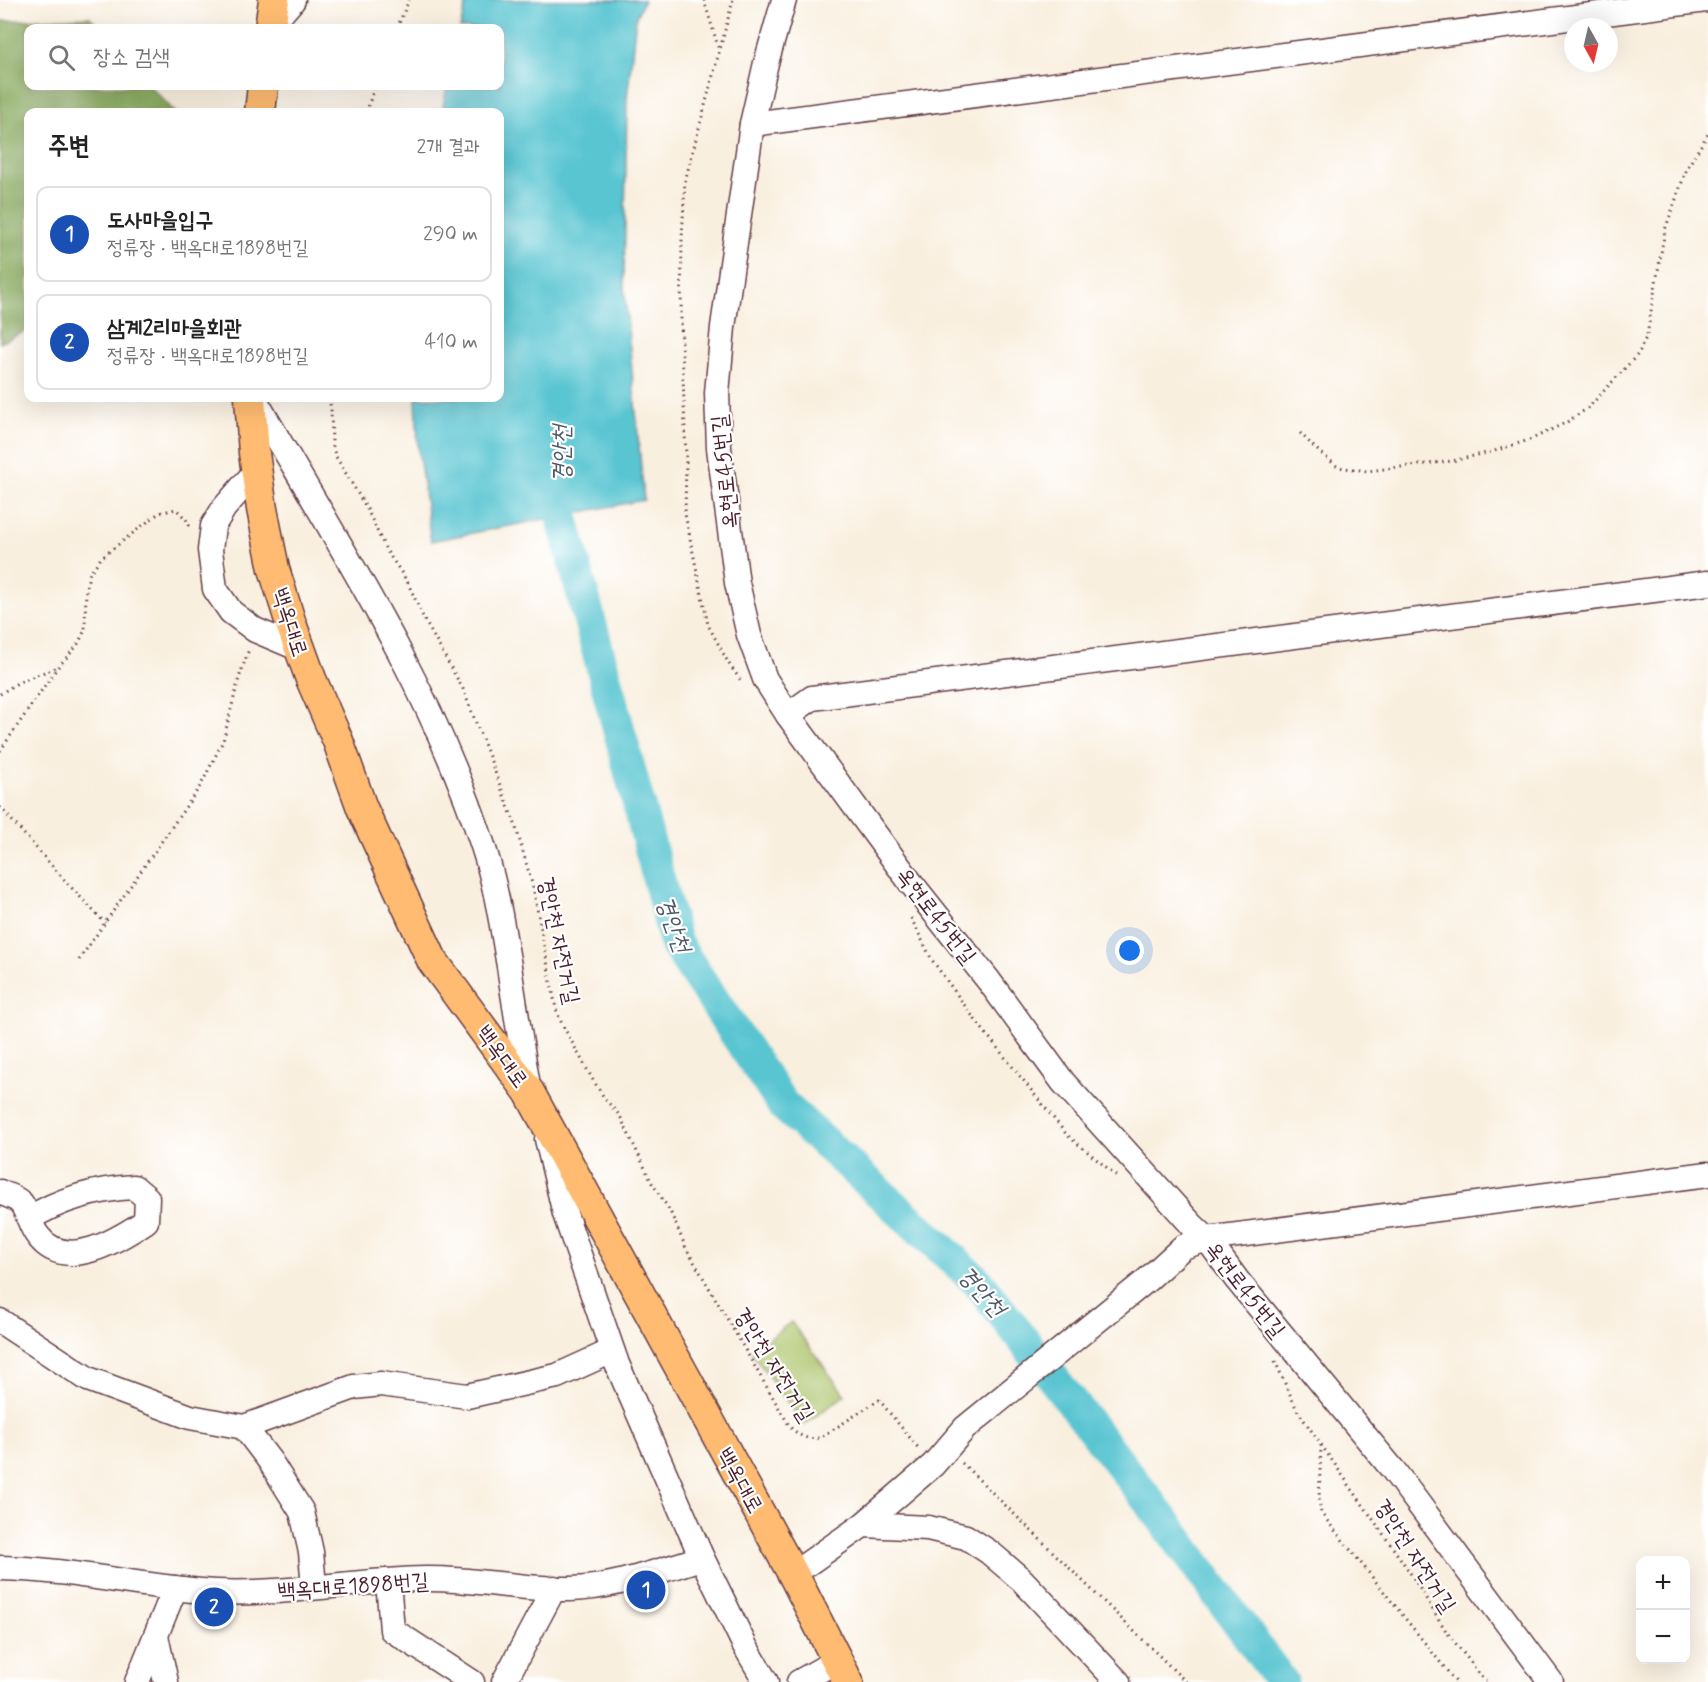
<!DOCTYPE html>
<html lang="ko">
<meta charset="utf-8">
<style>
body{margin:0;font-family:Mynerve,"Poor Story",sans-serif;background:#f6f6f6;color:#222}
.controls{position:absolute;right:18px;bottom:18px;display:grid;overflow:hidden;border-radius:12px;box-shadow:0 6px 24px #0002}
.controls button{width:54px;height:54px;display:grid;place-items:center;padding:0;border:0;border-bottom:2px solid #e0e0e0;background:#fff;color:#222;font:30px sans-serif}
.compass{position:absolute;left:1564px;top:18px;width:54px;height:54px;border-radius:50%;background:#fff;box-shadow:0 6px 24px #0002;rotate:172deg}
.you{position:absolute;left:1130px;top:951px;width:21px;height:21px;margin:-15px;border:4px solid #fff;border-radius:50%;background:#1a73e8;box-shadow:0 0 0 9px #1a73e833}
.badge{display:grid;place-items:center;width:39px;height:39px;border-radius:50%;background:#0b8043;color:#fff;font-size:20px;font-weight:700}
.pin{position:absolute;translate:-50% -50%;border:3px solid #fff;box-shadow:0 2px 6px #0006}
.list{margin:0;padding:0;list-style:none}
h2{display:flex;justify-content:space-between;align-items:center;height:78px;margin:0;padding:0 24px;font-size:26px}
h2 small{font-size:20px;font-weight:400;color:#767676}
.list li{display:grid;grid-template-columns:39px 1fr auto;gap:18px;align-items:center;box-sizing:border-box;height:96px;margin:0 12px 12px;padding:0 12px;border:2px solid #e0e0e0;border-radius:12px}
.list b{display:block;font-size:22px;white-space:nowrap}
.list p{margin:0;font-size:20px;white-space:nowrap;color:#767676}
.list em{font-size:20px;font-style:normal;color:#767676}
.icon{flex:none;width:33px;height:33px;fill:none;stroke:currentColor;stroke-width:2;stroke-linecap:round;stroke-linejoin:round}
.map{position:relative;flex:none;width:1708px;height:1682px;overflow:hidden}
.search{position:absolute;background:#fff;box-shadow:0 6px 24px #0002;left:24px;top:24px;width:480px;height:66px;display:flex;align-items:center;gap:15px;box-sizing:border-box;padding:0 21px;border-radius:12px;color:#767676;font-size:22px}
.panel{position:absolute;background:#fff;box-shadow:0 6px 24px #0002;left:24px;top:108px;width:480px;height:294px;border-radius:12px}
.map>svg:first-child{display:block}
.green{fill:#aac368;stroke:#7a714a;stroke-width:1.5}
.forest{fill:#87a95c;stroke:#686444;stroke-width:1.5}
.water{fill:#58c5d1;stroke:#51727e;stroke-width:1.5}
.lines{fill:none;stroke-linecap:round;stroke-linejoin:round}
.river{stroke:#58c5d1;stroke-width:33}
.minor-casing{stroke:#643e46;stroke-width:27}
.major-casing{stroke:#643e46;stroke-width:33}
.path{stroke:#643e46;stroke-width:3;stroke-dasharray:1.5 4.5;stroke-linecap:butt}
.minor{stroke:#fff;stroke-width:24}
.major{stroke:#febb71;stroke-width:30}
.labels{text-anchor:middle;stroke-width:4.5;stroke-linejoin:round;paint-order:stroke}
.street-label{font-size:22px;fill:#4a1f2b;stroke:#fff}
.water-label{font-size:24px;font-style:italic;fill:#4f5965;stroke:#fff}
</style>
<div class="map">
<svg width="1708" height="1682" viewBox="0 0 1708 1682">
<rect width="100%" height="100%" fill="#fff"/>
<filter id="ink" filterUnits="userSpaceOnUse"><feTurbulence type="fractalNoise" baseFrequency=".0167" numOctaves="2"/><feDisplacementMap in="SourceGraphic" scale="12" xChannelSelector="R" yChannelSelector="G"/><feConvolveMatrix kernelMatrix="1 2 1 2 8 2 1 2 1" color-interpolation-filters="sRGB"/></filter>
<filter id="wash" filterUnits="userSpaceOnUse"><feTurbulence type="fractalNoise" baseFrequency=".008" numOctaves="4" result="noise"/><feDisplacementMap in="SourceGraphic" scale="24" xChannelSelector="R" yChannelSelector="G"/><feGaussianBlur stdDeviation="1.35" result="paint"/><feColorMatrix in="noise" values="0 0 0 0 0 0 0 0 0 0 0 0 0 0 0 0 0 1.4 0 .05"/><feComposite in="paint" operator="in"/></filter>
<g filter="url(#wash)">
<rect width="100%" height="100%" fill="#f9efdf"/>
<path class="green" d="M791,1322L845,1395L804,1425L751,1352Z"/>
<path class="forest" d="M90,17L100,28H28V86H150L175,112H28V330L0,343V21Z"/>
<path class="water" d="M467,0H644L636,17L627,99L624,285L644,500L431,541L418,447L416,398H500V112H442L447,86H500V28H460Z"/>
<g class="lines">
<path class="river" d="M561,473V513L676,944L783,1105L978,1282L1165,1522L1282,1682"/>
</g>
</g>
<g filter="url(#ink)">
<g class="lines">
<defs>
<g id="minor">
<path d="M784,0L766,63L752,124L723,327L717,393L719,448L737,583L749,635L765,679L788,715L911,883L989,981L1063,1082L1192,1225L1207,1239L1237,1280L1394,1471L1551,1682"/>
<path d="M270,26L293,0"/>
<path d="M752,124L1706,0"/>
<path d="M254,398C338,543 431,686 483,846C496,885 502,926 509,966C515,1008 522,1050 529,1092"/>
<path d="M256,471L224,508L213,526L210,550L215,589L231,612L255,630L300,649"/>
<path d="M788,715L812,698L1708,583"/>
<path d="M547,1139L565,1214L617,1364L702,1558L745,1646L766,1682"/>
<path d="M0,1192C6,1195 17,1198 21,1203C28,1212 30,1226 38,1236C65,1273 118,1240 146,1221L147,1198L134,1187C98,1189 59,1199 29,1219"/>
<path d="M0,1321L88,1379L190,1417L244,1427L354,1387L381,1384L467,1396L557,1376L612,1351"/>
<path d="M244,1427L270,1461L302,1512L311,1552L314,1587"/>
<path d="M863,1525L928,1528L966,1537L989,1552L1022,1580L1118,1682"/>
<path d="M0,1568C73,1569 144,1588 217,1592C286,1595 355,1580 425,1579C474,1578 522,1590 570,1589C615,1588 660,1570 702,1558"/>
<path d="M793,1574L863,1525L933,1465L965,1428L1147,1280L1183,1247L1207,1239L1708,1174"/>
<path d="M388,1581L392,1630L472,1682"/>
<path d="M156,1636L166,1682"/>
<path d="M137,1682L175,1588"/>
<path d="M504,1682L554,1588"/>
<path d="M799,1682L838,1660"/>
</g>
<g id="major">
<path d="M270,28L274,0"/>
<path d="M260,112L263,86"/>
<path d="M250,398L254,453L262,509L274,569L291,624L311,679L338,741L362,808L432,960L529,1092L793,1574L848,1682"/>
</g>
</defs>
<use href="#minor" class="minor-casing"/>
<use href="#major" class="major-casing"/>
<g class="path">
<path d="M704,0L719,50"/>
<path d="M733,0L685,181L682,239L681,320L686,459L685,514L708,625L729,664L742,682"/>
<path d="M397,28L409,0"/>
<path d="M366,112L375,86"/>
<path d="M329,398L331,409L332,443L335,455L367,509L386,550L407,581L425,621L463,689L515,824L533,887L556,1009L562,1024L593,1080L605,1099L620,1116L652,1183L670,1211L686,1248L790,1427C800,1436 806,1440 820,1438L879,1400L920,1450"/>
<path d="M1300,433L1316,449L1338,467L1367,471L1452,461L1491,452L1532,439L1567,422L1588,408L1639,353L1647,335L1665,230L1687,168L1708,134"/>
<path d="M0,694L19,682L55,668"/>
<path d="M0,751L57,668L77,646L85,630L86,588L90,572L102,557L159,513L176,509L186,519L191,529"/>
<path d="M0,807L68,884L105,923"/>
<path d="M911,918L932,960L976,1021L1067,1135L1117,1176"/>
<path d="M79,960L201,785L223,741L239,678L249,649"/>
<path d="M1275,1361L1297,1410L1409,1571L1446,1631L1486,1682"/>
<path d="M1321,1445L1319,1499L1321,1513L1456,1682"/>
<path d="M962,1463L1186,1682"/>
</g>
<use href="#minor" class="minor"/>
<use href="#major" class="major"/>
</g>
</g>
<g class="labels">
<g class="street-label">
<text transform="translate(724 472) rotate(-96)" y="8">옥현로45번길</text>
<text transform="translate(291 622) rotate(72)" y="8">백옥대로</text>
<text transform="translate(937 915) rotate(52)" y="8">옥현로45번길</text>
<text transform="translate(560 940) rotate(78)" y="8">경안천 자전거길</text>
<text transform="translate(503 1056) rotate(54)" y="8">백옥대로</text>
<text transform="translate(1246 1289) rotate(52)" y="8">옥현로45번길</text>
<text transform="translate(775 1364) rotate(58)" y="8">경안천 자전거길</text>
<text transform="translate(741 1480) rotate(61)" y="8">백옥대로</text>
<text transform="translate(1416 1555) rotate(57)" y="8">경안천 자전거길</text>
<text transform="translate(353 1585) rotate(-4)" y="8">백옥대로1898번길</text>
</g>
<g class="water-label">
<text transform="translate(561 454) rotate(-90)" y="8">경안천</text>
<text transform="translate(674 924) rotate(70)" y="8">경안천</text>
<text transform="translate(982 1291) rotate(48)" y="8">경안천</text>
</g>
</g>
</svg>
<div class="controls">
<button>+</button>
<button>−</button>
</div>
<svg class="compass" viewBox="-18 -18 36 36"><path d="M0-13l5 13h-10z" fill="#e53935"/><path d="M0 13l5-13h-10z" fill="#767676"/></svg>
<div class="you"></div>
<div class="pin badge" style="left:646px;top:1590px;background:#1a4fb4">1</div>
<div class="pin badge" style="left:214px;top:1607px;background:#1a4fb4">2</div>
<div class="search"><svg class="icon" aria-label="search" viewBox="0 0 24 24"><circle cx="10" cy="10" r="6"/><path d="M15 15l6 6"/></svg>장소 검색</div>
<section class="panel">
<h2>주변<small>2개 결과</small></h2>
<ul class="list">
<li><span class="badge" style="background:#1a4fb4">1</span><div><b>도사마을입구</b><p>정류장 · 백옥대로1898번길</p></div><em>290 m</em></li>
<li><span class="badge" style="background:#1a4fb4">2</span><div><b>삼계2리마을회관</b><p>정류장 · 백옥대로1898번길</p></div><em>410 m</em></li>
</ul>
</section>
</div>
